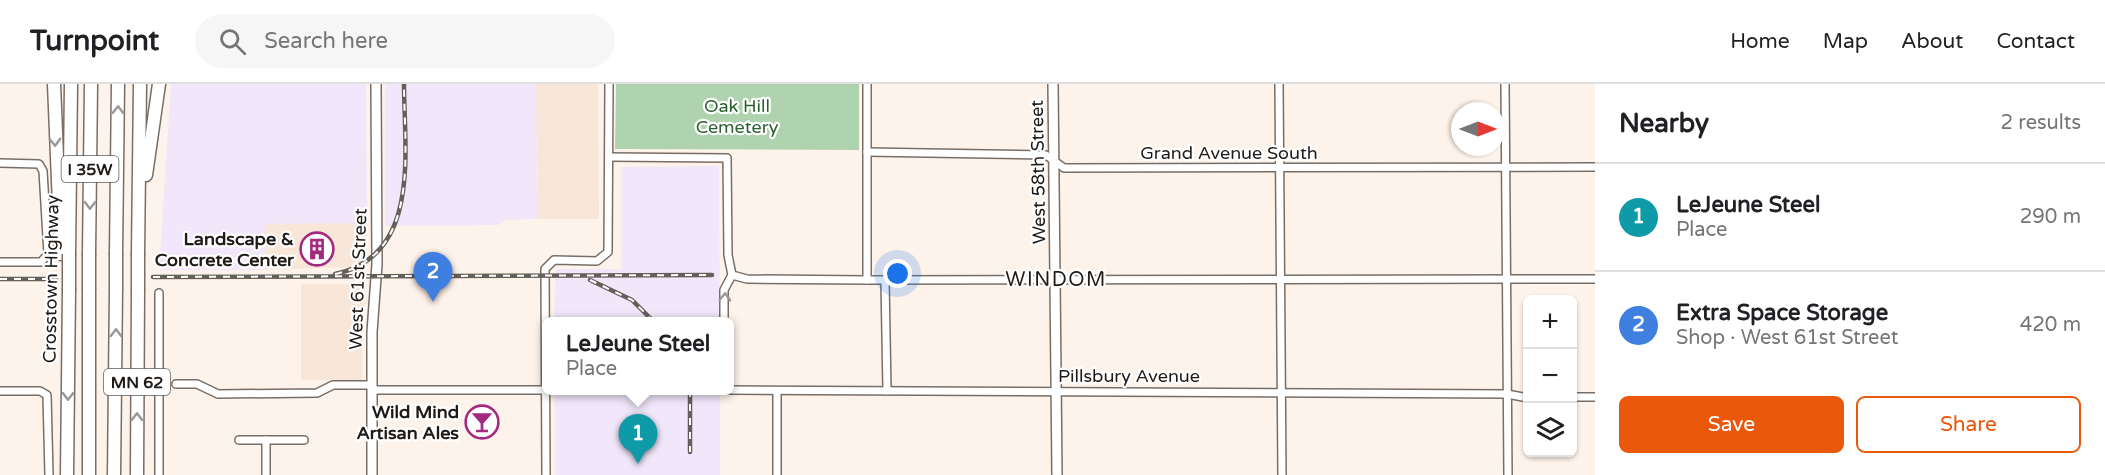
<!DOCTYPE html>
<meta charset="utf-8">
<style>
body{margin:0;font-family:"Varela Round",sans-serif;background:#f6f6f6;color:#202124}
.controls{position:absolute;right:18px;bottom:18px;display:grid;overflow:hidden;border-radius:9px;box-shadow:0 2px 4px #0004}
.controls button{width:54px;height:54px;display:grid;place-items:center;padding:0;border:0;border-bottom:2px solid #e0e0e0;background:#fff;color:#202124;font:30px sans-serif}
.compass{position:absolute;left:1451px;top:18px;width:54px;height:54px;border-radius:50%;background:#fff;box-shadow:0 2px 4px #0004;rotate:90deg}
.you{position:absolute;left:898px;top:190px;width:21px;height:21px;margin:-15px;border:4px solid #fff;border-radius:50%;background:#1a73e8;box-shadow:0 0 0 9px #1a73e833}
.badge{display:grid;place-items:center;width:39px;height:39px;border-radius:50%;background:#ea580c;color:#fff;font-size:20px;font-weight:700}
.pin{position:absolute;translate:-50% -50px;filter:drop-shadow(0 2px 3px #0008)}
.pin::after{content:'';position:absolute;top:32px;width:21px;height:18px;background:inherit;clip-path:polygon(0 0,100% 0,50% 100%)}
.popup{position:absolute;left:542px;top:233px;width:192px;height:78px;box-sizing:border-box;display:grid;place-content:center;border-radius:9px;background:#fff;filter:drop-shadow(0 2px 4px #0005);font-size:20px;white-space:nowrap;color:#757577}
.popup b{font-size:22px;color:#202124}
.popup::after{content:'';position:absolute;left:50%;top:100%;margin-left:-12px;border:12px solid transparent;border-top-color:#fff}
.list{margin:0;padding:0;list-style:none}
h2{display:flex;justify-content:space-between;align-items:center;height:78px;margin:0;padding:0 24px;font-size:26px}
h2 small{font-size:20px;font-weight:400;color:#757577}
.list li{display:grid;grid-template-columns:39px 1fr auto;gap:18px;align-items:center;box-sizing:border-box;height:108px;padding:0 24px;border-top:2px solid #e0e0e0}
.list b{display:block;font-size:22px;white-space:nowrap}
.list p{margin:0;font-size:20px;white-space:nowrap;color:#757577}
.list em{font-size:20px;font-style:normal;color:#757577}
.actions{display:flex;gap:12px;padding:18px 24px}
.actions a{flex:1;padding:14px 0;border:2px solid #ea580c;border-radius:9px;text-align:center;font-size:21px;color:#ea580c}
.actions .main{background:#ea580c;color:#fff}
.icon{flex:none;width:33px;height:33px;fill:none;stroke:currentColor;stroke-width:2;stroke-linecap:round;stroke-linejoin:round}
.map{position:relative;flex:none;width:1595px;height:391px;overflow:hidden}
header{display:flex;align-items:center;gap:36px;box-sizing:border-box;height:84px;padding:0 30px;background:#fff;border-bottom:2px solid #e0e0e0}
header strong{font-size:28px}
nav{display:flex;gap:33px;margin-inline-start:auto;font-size:21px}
.search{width:420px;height:54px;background:#f6f6f6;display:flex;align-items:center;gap:15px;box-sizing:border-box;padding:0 21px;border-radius:33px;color:#757577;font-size:22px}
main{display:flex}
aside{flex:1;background:#fff}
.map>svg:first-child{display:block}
.built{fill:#f8e6d9}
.industrial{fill:#f1e6fa}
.green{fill:#afd3af}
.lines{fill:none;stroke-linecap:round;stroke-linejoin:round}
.street-casing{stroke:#786e67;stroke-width:10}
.secondary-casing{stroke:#786e67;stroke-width:12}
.highway-casing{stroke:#786e67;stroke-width:15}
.street{stroke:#fff;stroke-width:7}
.secondary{stroke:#fff;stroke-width:9}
.highway{stroke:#fff;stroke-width:12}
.rail-casing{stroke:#655f5a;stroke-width:4.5}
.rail{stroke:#fff;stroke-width:2;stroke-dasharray:7;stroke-linecap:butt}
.highway-bridge-casing{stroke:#786e67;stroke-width:15;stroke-linecap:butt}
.highway-bridge{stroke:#fff;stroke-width:12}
.oneway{stroke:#9a9897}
.labels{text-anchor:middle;stroke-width:4.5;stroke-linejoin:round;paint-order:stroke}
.shield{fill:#fff;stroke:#625f5d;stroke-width:1.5}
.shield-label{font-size:16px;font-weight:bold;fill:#1e1a17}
.park-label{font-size:18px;fill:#2c5f2f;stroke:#fff}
.street-label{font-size:18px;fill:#1e1a17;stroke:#fff}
.poi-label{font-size:18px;font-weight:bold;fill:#1e1a17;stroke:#fff;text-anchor:end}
.neighbourhood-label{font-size:20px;letter-spacing:1.5px;fill:#1e1a17;stroke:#fff}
</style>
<header>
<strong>Turnpoint</strong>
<div class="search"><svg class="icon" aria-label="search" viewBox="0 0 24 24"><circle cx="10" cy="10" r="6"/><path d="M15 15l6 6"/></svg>Search here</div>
<nav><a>Home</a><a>Map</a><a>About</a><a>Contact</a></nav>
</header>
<main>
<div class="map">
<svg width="1595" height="391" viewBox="0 0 1595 391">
<rect width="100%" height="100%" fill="#fef3ea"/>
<g class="built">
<path d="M536,0H598L599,135H537Z"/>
<path d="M265,139H367V171L349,183L265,186Z"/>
<path d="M301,200H367L362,245V296H301Z"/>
</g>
<g class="industrial">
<path d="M171,0H366L367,139L265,140V186H159Z"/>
<path d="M385,0H536L537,135L506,136L499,141L385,142Z"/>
<path d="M719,82L720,237H554L556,185H621V83Z"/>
<rect x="555" y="307" width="165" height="84"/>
</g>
<path class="green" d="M616,0H859V66L615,65Z"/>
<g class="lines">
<defs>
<g id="street">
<path d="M867,0V196"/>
<path d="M1279,0L1282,391"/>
<path d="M1505,0L1508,391"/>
<path d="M867,68L1046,71L1064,84L1595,83"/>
<path d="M609,73L727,74L728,171L732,191"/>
<path d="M0,79L39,80L43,87L48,170L41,178H0"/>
<path d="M732,191L747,195L867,196L1595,195"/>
<path d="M885,196L887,307"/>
<path d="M159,209V391"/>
<path d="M724,238V206L732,191"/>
<path d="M176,300H197L218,310L317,309L333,301H372"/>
<path d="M372,306H545"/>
<path d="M730,306L1507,310L1528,314"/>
<path d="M0,307H40L47,311L49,391"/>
<path d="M777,307V391"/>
<path d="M1572,313H1595"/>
<path d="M239,356H304"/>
<path d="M266,356V391"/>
<path d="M546,391L545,185L554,176L597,177L608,168L609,0"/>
</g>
<g id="secondary">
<path d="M1053,0L1057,391"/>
<path d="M372,391V248L377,180L376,0"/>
</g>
<g id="highway">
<path d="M54,0L61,170"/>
<path d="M146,91L159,0"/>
<path d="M116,169L118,0"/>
<path d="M69,170L71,0"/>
<path d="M89,170L91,0"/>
<path d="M138,170L140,0"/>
<path d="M67,391L69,206"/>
<path d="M89,391V205"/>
<path d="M114,391L116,205"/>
<path d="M137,391L138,205"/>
</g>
</defs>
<use href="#street" class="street-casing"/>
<use href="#secondary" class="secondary-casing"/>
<use href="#highway" class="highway-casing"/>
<use href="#street" class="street"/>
<use href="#secondary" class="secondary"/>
<use href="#highway" class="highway"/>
<defs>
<g id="rail">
<path d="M335,190C422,172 404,66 404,0"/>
<path d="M153,193L712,191"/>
<path d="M0,195H56"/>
<path d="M590,196L632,216L654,238"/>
<path d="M690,306V368"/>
</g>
</defs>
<use href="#rail" class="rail-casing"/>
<use href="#rail" class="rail"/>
<defs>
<g id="highway-bridge">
<path d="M89,205V170"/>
<path d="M116,205V169"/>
<path d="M138,205V170"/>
<path d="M69,206V170"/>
</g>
</defs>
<use href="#highway-bridge" class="highway-bridge-casing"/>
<use href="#highway-bridge" class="highway-bridge"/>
</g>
<defs><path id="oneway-chevron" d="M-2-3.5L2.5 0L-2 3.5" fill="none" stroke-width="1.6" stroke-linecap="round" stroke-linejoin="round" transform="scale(1.5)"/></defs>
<g class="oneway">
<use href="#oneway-chevron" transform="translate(118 26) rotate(-89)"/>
<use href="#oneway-chevron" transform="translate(55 58) rotate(88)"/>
<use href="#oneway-chevron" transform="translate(90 121) rotate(91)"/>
<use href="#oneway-chevron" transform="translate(725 213) rotate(-88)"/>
<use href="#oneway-chevron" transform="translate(116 249) rotate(-89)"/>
<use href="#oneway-chevron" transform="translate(68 312) rotate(91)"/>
<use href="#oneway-chevron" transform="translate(137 333) rotate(-89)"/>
</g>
<defs>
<symbol id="building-ring" viewBox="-11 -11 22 22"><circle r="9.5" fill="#fff" stroke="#a42a7f" stroke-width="1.5"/><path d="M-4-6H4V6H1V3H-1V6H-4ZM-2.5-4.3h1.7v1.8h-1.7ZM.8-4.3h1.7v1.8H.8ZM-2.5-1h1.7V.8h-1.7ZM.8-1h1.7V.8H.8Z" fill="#a42a7f"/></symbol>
<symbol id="bar-ring" viewBox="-11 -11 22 22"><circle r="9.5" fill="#fff" stroke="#a42a7f" stroke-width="1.5"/><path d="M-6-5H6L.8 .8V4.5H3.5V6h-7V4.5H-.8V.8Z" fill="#a42a7f"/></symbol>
</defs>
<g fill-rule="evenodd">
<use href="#building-ring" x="298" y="146" width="38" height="38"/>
<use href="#bar-ring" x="463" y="319" width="38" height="38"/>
</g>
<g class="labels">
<g class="shield">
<rect x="61.5" y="72" width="57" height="26" rx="4.5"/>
<rect x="104" y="285" width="66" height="26" rx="4.5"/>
</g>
<g class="shield-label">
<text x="90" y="91">I 35W</text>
<text x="137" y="304">MN 62</text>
</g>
<g class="park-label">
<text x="737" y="28">Oak Hill<tspan x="737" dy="21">Cemetery</tspan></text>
</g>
<g class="street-label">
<text x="1229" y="75">Grand Avenue South</text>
<text transform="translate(1038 88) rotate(-91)" y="6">West 58th Street</text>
<text transform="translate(51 195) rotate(-89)" y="6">Crosstown Highway</text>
<text transform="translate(358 195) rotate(-88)" y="6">West 61st Street</text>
<text x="1129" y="298">Pillsbury Avenue</text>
</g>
<g class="poi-label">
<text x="294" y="161">Landscape &amp;<tspan x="294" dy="21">Concrete Center</tspan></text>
<text x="459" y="334">Wild Mind<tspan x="459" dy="21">Artisan Ales</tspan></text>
</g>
<g class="neighbourhood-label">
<text x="1056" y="202">WINDOM</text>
</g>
</g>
</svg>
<div class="controls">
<button>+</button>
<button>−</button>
<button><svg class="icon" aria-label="layers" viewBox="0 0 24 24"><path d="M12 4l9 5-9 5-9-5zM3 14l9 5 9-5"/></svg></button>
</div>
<svg class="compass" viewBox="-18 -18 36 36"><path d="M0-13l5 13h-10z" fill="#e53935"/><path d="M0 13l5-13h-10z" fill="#757577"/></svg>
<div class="you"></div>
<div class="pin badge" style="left:638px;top:380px;background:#0f9aa8">1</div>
<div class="popup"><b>LeJeune Steel</b>Place</div>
<div class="pin badge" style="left:433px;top:218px;background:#3f7fe0">2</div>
</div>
<aside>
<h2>Nearby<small>2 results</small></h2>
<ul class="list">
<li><span class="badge" style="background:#0f9aa8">1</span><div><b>LeJeune Steel</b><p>Place</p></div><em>290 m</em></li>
<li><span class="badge" style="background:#3f7fe0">2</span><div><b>Extra Space Storage</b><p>Shop · West 61st Street</p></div><em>420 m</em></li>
</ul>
<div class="actions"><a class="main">Save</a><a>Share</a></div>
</aside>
</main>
